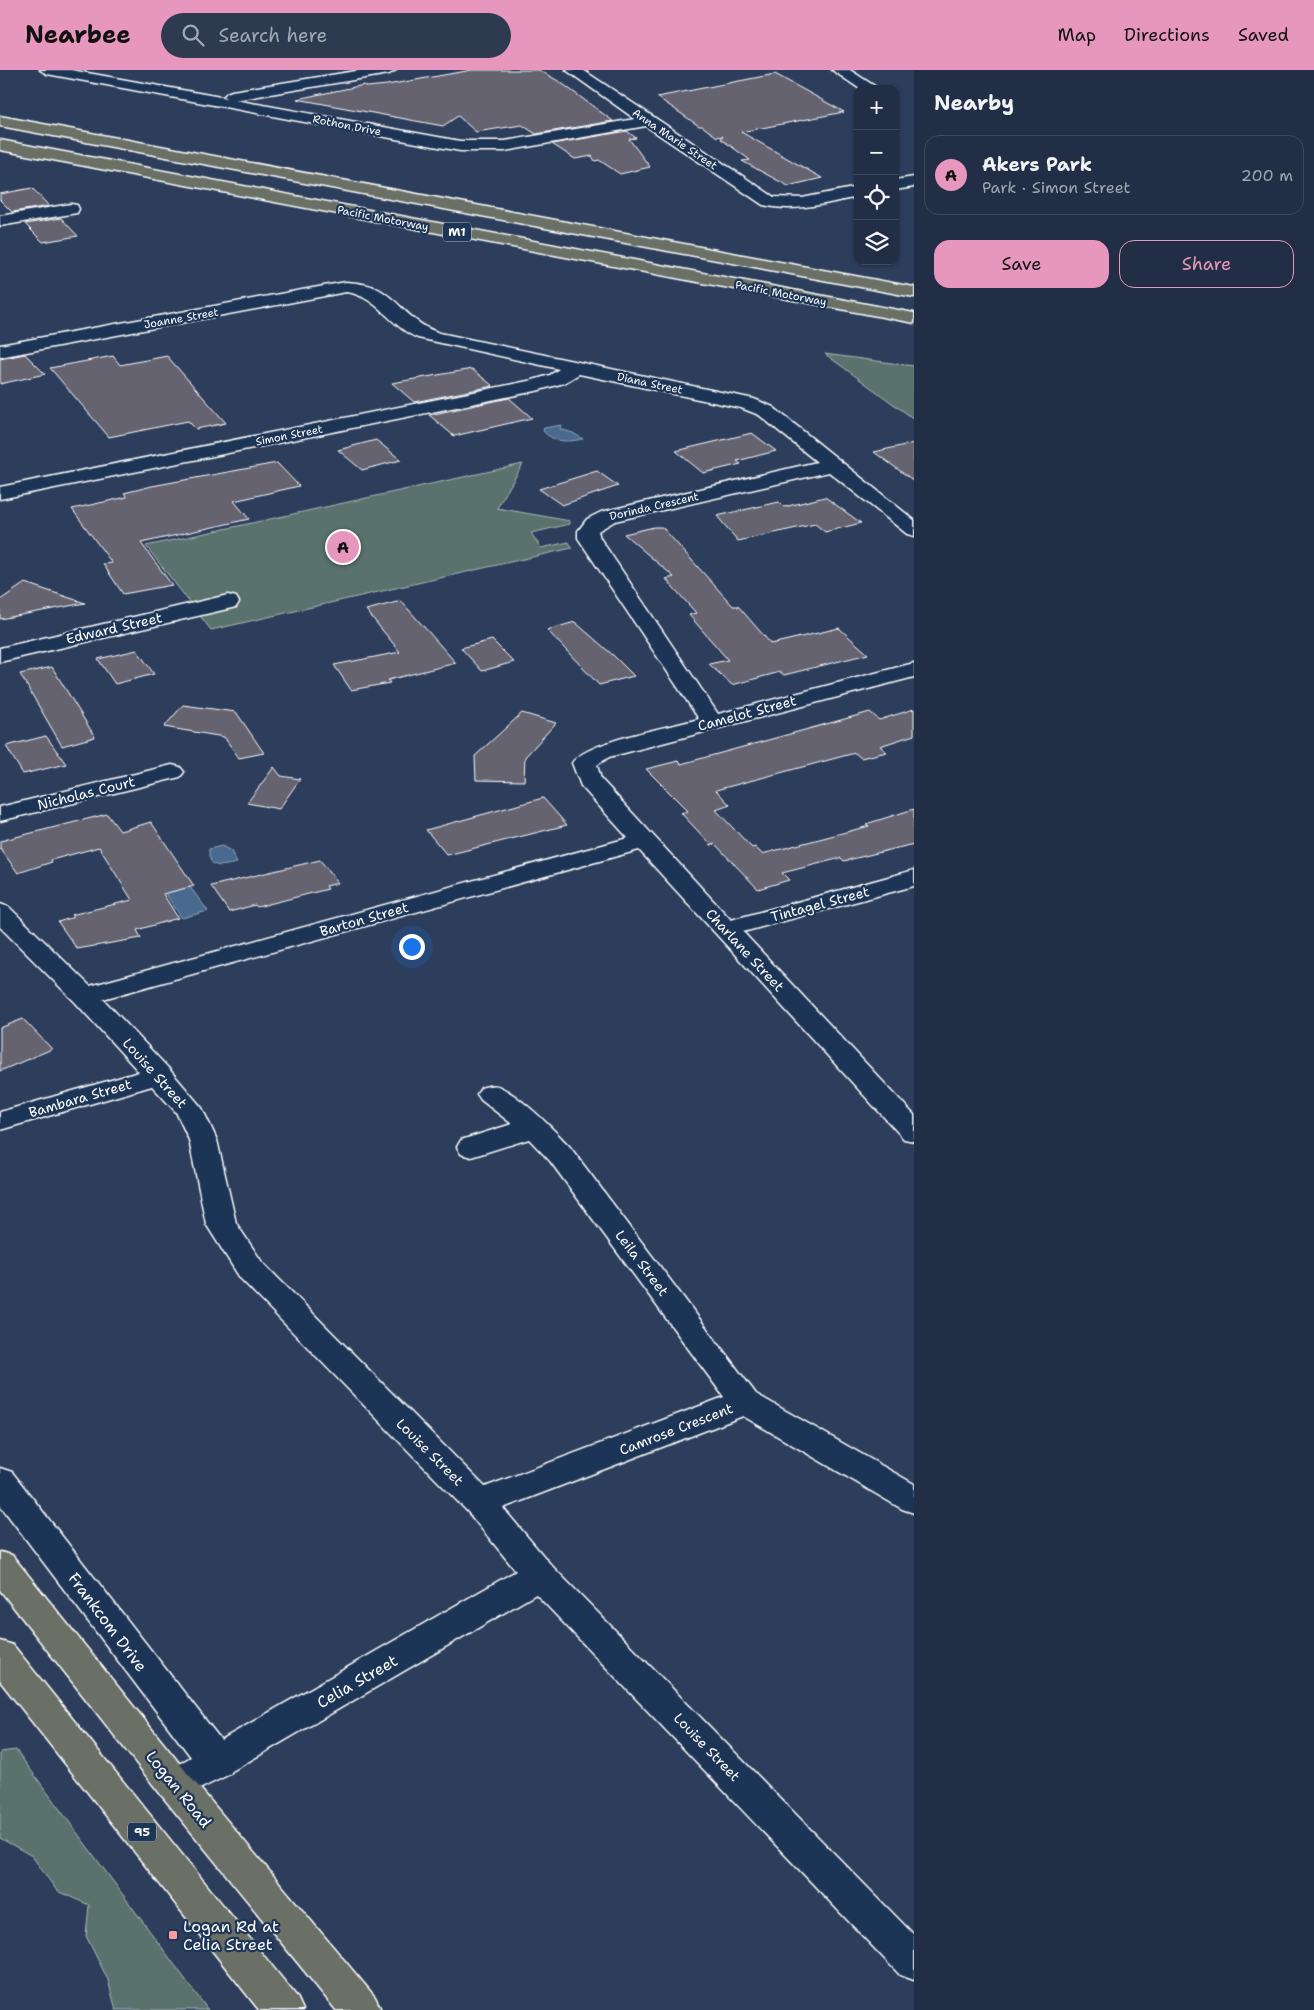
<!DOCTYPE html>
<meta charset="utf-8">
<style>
body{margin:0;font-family:"Shantell Sans",sans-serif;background:#2d3a50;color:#f1f3f6}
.controls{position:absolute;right:15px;top:15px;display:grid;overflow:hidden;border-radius:10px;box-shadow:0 1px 4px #0004}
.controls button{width:45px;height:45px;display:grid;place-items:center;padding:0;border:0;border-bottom:1px solid #3e4a5e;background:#212e45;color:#f1f3f6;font:25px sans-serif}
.you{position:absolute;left:411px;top:876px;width:18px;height:18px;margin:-12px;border:4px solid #fff;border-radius:50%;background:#1a73e8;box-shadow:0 0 0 8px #1a73e833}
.badge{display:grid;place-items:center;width:32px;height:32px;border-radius:50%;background:#e797bd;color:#111;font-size:16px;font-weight:700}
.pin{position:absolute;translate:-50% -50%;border:2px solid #fff;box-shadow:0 1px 5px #0006}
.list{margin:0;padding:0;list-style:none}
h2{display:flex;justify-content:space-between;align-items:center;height:65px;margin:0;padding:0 20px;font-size:21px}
h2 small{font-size:16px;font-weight:400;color:#a2a8b3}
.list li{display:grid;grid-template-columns:32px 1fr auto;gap:15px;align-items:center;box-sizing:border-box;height:80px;margin:0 10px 10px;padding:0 10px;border:1px solid #3e4a5e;border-radius:15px}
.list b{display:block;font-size:19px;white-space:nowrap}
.list p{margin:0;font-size:16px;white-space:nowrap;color:#a2a8b3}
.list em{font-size:16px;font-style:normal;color:#a2a8b3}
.actions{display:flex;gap:10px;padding:15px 20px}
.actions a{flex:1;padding:11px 0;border:1px solid #e797bd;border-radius:15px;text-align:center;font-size:18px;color:#e797bd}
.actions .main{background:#e797bd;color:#111}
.icon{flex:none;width:28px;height:28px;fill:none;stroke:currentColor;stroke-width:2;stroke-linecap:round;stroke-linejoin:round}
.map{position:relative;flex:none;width:914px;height:1940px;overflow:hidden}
header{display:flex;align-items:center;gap:30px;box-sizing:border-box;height:70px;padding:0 25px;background:#e797bd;color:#111}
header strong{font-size:24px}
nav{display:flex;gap:28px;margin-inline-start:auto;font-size:18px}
.search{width:350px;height:45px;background:#2d3a50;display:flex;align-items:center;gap:12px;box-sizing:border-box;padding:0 18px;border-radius:28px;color:#a2a8b3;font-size:19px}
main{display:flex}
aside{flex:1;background:#212e45}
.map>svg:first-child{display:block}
.green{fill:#5a726e;stroke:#acb8b6}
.water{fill:#486a8e;stroke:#91a6bb}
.building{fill:#666371;stroke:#fff}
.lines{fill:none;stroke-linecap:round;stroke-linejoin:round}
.minor-casing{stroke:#fff;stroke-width:3}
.major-casing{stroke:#fff;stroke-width:3}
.highway-casing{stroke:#fff;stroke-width:3}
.minor{fill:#1d3557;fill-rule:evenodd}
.major{fill:#6b7065;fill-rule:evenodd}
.highway{fill:#6b7065;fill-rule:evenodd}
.poi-dot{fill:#ff9aa2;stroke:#1d3557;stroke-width:2}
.labels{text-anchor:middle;stroke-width:4.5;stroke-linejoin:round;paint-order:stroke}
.far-street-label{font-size:11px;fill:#fff;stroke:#1d3557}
.shield{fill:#1d3557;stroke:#bbc2cd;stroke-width:1}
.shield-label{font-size:12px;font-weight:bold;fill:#fff}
.street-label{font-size:14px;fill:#fff;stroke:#1d3557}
.near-street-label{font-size:16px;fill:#fff;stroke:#1d3557}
.near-poi-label{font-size:16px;fill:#fff;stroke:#1d3557;text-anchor:start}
</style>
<header>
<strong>Nearbee</strong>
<div class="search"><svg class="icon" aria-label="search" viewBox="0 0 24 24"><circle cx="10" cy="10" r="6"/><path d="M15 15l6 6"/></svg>Search here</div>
<nav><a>Map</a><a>Directions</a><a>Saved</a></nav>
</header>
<main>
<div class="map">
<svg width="914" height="1940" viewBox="0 0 914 1940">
<rect width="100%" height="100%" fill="#2c3e5c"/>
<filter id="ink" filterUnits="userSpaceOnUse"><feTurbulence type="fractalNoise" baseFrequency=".02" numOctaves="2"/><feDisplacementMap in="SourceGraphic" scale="10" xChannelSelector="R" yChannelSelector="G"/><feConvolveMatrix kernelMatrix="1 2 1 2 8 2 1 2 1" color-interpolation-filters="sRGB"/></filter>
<g filter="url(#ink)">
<g class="green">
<path d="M825,284L914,296V349Z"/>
<path d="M523,394L497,438L570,451V454L531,463L541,478L569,472L572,478L211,560L146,476Z"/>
<path d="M16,1680L208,1940H116L108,1910L86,1866L89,1835L57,1821L32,1786L0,1768V1682Z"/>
</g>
<g class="water">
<path d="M562,355L560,359L573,363L583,369C568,372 554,373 543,361L544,358Z"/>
<path d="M222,776L231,781L237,793C222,796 208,801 209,779Z"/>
<path d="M190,817L208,841L182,848L165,823Z"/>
</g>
<g class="building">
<path d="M472,0H539L560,12L613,51L536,64L522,55L476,62L458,46L443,56L297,29L364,15L367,17L387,15Z"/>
<path d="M775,4L844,42L741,62L822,108L788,116L742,91L750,90L721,69L723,66L717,67L702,56H699L657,27Z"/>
<path d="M627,61L636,68L629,69L650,97L620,104L599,90L595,91L592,86L575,89L552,74Z"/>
<path d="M32,118L49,136L12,142L0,130V124Z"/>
<path d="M61,148L78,166L43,172L25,154Z"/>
<path d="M25,284L45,304L0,314V289Z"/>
<path d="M113,286L120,295L167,286L226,353L196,359L188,351L109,367L50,298Z"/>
<path d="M472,299L493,316L414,332L392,313Z"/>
<path d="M509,328L532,348L454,366L429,345Z"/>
<path d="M752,363L776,381L737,391L741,394L703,403L676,381Z"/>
<path d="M376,370L401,390L362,400L338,380Z"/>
<path d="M914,373V411L874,382Z"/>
<path d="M277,393L299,416L234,431L249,449L141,473L172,515L123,524L103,494L112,493L72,439L127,427L124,423L152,416Z"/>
<path d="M597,401L618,416L562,435L539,419Z"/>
<path d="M825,427L861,453L825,462L815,454L738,471L717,446L779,432L784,437Z"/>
<path d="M654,457H662L733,536H738L771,574L839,558L868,584L784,605L780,602L732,615L709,594L728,590L689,545L696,543L666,509L674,507L624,464Z"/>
<path d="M25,513L85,533L0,549V530Z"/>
<path d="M401,531L456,593L388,610L390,613L351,620L334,595L400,582L366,540Z"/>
<path d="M575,552L614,586L634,606L599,615L547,560Z"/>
<path d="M492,570L514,592L482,601L461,578Z"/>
<path d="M137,580L154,604L115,614L98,589Z"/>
<path d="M52,597L95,667L62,676L20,604Z"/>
<path d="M183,635L236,642L264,683L239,688L224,667L164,657Z"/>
<path d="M914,639V665L880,676L887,682L861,688L855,683L716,720L730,735L716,740L752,778L755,777L762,784L869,756L866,754L914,739V774L844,791L841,788L782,803L789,810L758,819L715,774L711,775L681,743L688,741L646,699L678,691L681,694L870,642L879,650Z"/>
<path d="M522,643L556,653L525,687L524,711L476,710L475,686Z"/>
<path d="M46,666L66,694L23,704L6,676Z"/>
<path d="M274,697L281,706L300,709L279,739L247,733Z"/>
<path d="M543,728L567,755L447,785L426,760Z"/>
<path d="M107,744L120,761L151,752L194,816L163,824L178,848L137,860L141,868L77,879L58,852L74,847L71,845L132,830L99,777L51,790L52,792L18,803L0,778V771Z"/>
<path d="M320,790L338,813L326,816L328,819L257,837L255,835L229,842L211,816Z"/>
<path d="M23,949L52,979L0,1001V958Z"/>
</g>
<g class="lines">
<defs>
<g id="minor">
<path d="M40,0H71L226,28L224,26L227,23L232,21L362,0H396L389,4L235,30L460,71H505L635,49L566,0H583L774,127L802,128L858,117V127C826,133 795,143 763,135L646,56L505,81H460L47,4Z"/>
<path d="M832,0H850L876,17L860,19Z"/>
<path d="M914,107V117L895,120V110Z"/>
<path d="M71,134L77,135L79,139L77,143L0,156V146Z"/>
<path d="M346,212C358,213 370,214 380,220C403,234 411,254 440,263L754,329L773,337L914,450V466L907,464L829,402L615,451L598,461L600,468L718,644L914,593V607L609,687L597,695L601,709L731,850L914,800V816L743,862L914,1045V1071L904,1069L639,780L103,929L169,999L202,1038L217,1070L236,1153L262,1192L485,1417L724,1327L550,1091L529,1069L471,1087L461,1084L457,1077L461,1070L512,1054L481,1030L477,1024L481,1018C488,1016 494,1014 500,1017C523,1028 553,1059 570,1077L756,1324L914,1414V1443L902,1439L743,1346L503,1438L551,1495L914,1865V1910L900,1905L536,1524L232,1701L230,1704L175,1731L162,1726L156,1715L162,1704L191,1687L0,1435V1398L12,1402L221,1670L516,1501L468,1442L240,1208L206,1154L189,1070L176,1042L152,1016L0,1060V1042L139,1002L75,932L0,857V834L9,837L90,916L628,768L581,716L572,693C587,671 670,657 699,649L578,468V461L587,449L601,442L817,392L759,345L741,338L579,304L564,313L536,321L0,429V417L533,310L550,305L559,299L418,268C390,257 378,226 346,222L0,287V275Z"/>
<path d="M228,525L236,527L239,532L236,537L0,592V578Z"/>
<path d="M172,695L180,697L184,702L180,707L0,751V737Z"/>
</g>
<g id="major">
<path d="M0,1482L12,1485L188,1704L375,1927L381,1940H336L162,1726L0,1520Z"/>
<path d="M0,1571L13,1575L297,1927L303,1940H259L0,1611Z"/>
</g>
<g id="highway">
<path d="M0,46L914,217V227L0,56Z"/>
<path d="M0,70L914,243V253L0,80Z"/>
</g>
</defs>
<use href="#minor" class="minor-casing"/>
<use href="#major" class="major-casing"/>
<use href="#highway" class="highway-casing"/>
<use href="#minor" class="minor"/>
<use href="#major" class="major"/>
<use href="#highway" class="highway"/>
</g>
</g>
<rect class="poi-dot" x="168" y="1860" width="10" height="10" rx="2.5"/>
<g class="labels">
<g class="far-street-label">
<text transform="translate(347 55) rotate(11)" y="4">Rothon Drive</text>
<text transform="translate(675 69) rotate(34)" y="4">Anna Marie Street</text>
<text transform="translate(383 148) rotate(11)" y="4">Pacific Motorway</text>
<text transform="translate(781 223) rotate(11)" y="4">Pacific Motorway</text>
<text transform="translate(181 248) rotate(-10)" y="4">Joanne Street</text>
<text transform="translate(650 313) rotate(12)" y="4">Diana Street</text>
<text transform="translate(289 365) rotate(-11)" y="4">Simon Street</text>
<text transform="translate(654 436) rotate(-13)" y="4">Dorinda Crescent</text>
</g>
<g class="shield">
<rect x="443" y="152.5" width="28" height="19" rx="4"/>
<rect x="128" y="1752.5" width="28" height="19" rx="4"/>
</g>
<g class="shield-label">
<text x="457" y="166">M1</text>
<text x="142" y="1766">95</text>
</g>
<g class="street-label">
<text transform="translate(114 558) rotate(-13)" y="5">Edward Street</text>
<text transform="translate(747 643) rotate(-15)" y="5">Camelot Street</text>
<text transform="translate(86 723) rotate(-14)" y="5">Nicholas Court</text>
<text transform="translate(820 834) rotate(-15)" y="5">Tintagel Street</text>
<text transform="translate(364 849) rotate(-16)" y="5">Barton Street</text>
<text transform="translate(745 880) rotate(47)" y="5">Charlane Street</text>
<text transform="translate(155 1003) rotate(48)" y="5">Louise Street</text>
<text transform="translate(80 1028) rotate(-16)" y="5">Bambara Street</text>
<text transform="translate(642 1193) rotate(53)" y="5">Leila Street</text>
<text transform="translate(676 1359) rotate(-21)" y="5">Camrose Crescent</text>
<text transform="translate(430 1382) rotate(45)" y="5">Louise Street</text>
<text transform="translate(707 1677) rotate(46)" y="5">Louise Street</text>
</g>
<g class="near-street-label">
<text transform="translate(108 1552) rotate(53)" y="6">Frankcom Drive</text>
<text transform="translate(357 1611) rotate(-30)" y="6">Celia Street</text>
<text transform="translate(179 1719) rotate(51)" y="6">Logan Road</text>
</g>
<g class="near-poi-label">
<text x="183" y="1862">Logan Rd at<tspan x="183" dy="18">Celia Street</tspan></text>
</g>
</g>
</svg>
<div class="controls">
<button>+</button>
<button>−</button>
<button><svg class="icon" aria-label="locate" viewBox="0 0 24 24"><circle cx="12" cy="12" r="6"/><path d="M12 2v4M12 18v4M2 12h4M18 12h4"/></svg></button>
<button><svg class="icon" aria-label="layers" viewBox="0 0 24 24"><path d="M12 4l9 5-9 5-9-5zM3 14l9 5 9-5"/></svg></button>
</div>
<div class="you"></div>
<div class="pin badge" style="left:343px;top:477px">A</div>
</div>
<aside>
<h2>Nearby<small></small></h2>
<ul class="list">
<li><span class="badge">A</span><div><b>Akers Park</b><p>Park · Simon Street</p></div><em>200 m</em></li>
</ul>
<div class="actions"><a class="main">Save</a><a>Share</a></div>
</aside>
</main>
